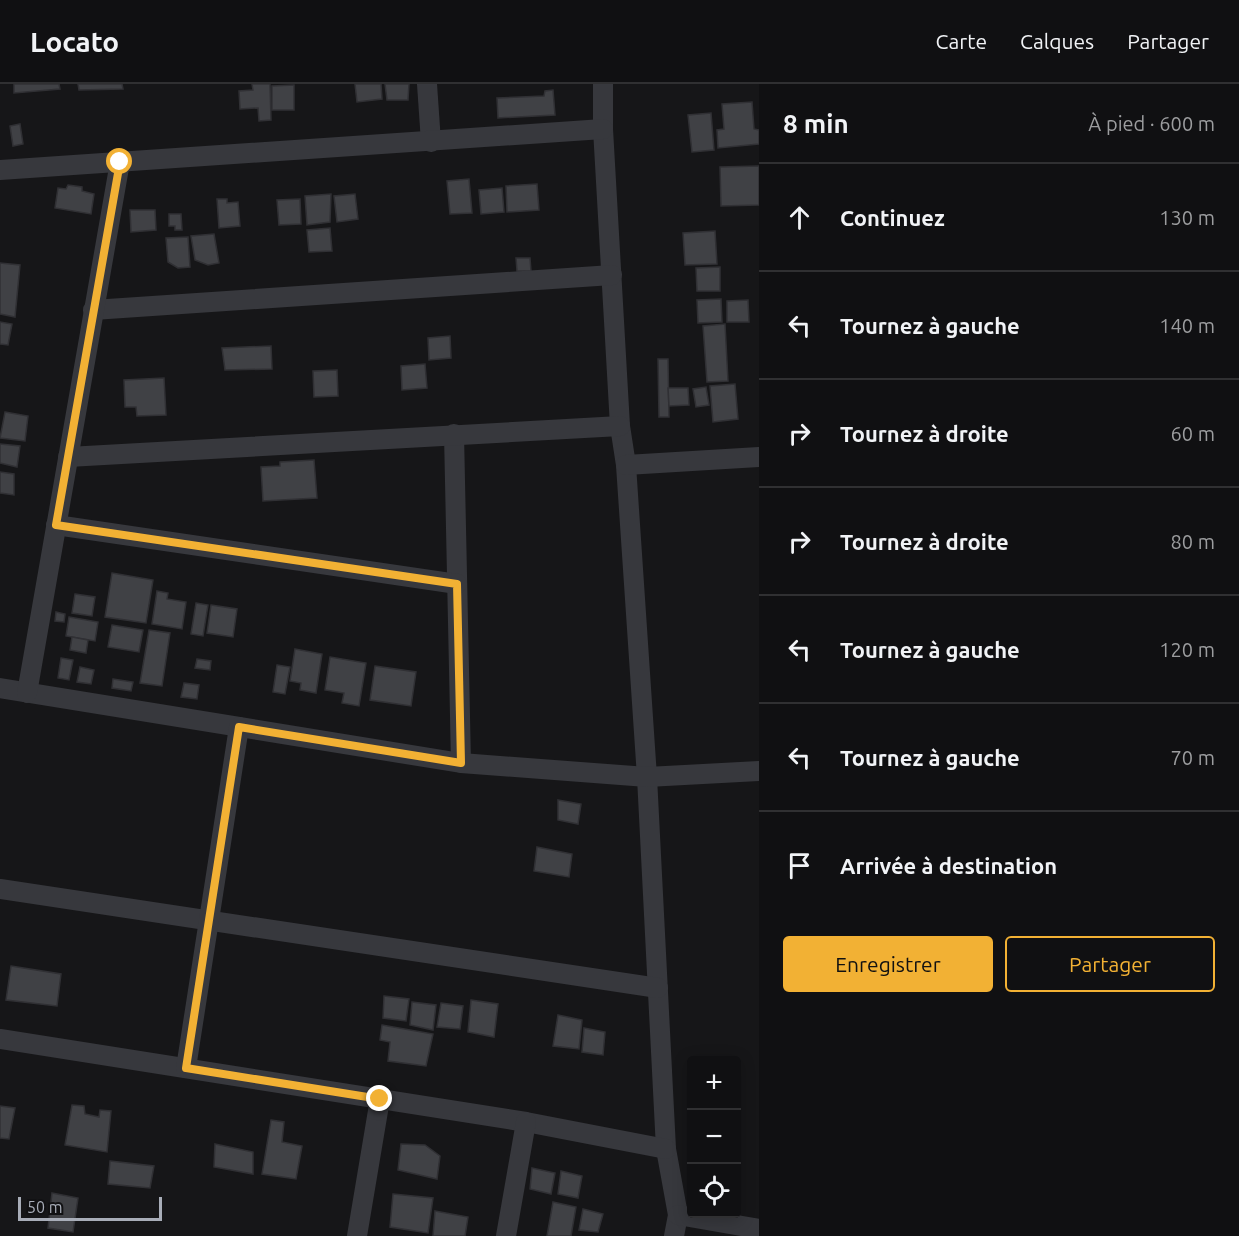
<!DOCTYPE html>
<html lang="fr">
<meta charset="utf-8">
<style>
body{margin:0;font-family:Ubuntu,sans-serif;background:#19191b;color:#f1f3f6}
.controls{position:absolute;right:18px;bottom:18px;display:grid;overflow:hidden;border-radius:6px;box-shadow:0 3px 15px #0003}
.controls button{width:54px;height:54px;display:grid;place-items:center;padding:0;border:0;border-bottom:2px solid #303032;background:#101012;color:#f1f3f6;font:30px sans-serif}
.scale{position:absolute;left:18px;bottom:15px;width:144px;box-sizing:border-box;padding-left:6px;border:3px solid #a8adb8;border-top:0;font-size:16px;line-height:21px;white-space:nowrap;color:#a8adb8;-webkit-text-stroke:4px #111113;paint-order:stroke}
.stop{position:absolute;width:18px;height:18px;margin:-14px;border:4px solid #f2b134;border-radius:50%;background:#fff}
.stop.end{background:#f2b134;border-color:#fff;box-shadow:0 2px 6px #0008}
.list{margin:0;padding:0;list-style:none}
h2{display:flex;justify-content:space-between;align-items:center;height:78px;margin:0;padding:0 24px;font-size:26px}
h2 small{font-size:20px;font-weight:400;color:#9c9d9f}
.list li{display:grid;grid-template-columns:39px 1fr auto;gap:18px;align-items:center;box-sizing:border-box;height:108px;padding:0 24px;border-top:2px solid #303032}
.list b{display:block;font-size:22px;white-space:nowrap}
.list em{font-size:20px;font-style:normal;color:#9c9d9f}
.actions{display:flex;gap:12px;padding:18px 24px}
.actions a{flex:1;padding:14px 0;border:2px solid #f2b134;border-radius:6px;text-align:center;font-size:21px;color:#f2b134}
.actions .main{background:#f2b134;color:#111}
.icon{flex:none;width:33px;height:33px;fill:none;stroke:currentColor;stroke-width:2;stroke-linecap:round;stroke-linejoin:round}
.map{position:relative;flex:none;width:759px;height:1152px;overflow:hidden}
header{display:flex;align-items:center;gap:36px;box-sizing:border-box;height:84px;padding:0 30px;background:#101012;border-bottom:2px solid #303032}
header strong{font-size:28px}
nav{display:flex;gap:33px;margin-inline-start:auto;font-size:21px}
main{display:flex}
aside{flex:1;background:#101012}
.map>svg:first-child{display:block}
.building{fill:#404145;stroke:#303034;stroke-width:1.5}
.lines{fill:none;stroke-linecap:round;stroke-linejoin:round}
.minor{stroke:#37383d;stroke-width:20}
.route{stroke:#f2b134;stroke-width:8}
</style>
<header>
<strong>Locato</strong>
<nav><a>Carte</a><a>Calques</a><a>Partager</a></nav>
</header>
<main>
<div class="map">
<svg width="759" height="1152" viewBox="0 0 759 1152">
<rect width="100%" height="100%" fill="#161618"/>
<g class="building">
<path d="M14,0H59L60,5L14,9Z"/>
<path d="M78,0H122L123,5L79,6Z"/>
<path d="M252,0H270L271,36L259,37L258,24L240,25L239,7L253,6Z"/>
<path d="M355,0H381L382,15L357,18Z"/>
<path d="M385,0H409L408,16H387Z"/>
<path d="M294,1V26H272V2Z"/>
<path d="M553,6L555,31L498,34L497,14L544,12L545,7Z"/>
<path d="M752,18L754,45L759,46V60L718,64L717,46L724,45L722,20Z"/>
<path d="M711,29L714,66L692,68L688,31Z"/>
<path d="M20,40L23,60L13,62L10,42Z"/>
<path d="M759,82V121L721,122L720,83Z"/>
<path d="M469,95L472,129L450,130L447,97Z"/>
<path d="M537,100L539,126L507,128L506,102Z"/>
<path d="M68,101L82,103V107L94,110L91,130L55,124L58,104L66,105Z"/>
<path d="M502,104L504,128L481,130L479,106Z"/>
<path d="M331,110L330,138L307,141L305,112Z"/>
<path d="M355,110L358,135L337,138L334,112Z"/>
<path d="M217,115H227V119L238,118L240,142L219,144Z"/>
<path d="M300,115L301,140L279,141L277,116Z"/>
<path d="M130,126H155L156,146L131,148Z"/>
<path d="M169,130H181L182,146H175V142H169Z"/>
<path d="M330,144L332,167L309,168L307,146Z"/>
<path d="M715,147L717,180L685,181L683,149Z"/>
<path d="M214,150L219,179L208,181L195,176L191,152Z"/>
<path d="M188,153L190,183L178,184L168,178L166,154Z"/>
<path d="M516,174H530L531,187H517Z"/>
<path d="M0,179L20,181L15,233L0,230Z"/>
<path d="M720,183V207H697L696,184Z"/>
<path d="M721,215L722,238L698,239L697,216Z"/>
<path d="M748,216L749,238H727V217Z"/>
<path d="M0,238L12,240L8,261L0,260Z"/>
<path d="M725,240L728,297L707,298L703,242Z"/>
<path d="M450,252L451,274L429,276L428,254Z"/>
<path d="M271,262L272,285L225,286L222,264Z"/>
<path d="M658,275H668L669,333H659Z"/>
<path d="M425,280L427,304L402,306L401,282Z"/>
<path d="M337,286L338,312L314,313L313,287Z"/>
<path d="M164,294L166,331L137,332L136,323H125L124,296Z"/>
<path d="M735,300L738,335L713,338L710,302Z"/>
<path d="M706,303L709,321L696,323L693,305Z"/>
<path d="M668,304H688L689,321L669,322Z"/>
<path d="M5,328L28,332L25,357L0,354Z"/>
<path d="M0,360L20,362L17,383L0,379Z"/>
<path d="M314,376L317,414L263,417L261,383L280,382V378Z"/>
<path d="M0,388L14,390V411L0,409Z"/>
<path d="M112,489L153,496L146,539L105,533Z"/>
<path d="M157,507L168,509L167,515L186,518L182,545L152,540Z"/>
<path d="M75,510L95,513L92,532L72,529Z"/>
<path d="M196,519L208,521L203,552L191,550Z"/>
<path d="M211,521L237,525L233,553L207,549Z"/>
<path d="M56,528L65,530L64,538L55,537Z"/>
<path d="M69,533L98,538L95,557L66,552Z"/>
<path d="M112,541L143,546L139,568L108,563Z"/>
<path d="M149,546L170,549L162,602L140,599Z"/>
<path d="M72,553L88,556L86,569L70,566Z"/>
<path d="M295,565L322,570L316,609L300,606L301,599L290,597Z"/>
<path d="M330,573L366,579L359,622L342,619L344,609L325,606Z"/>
<path d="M61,574L73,576L69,596L58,594Z"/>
<path d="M197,575L211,577L210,586L195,584Z"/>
<path d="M277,581L290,583L285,610L273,608Z"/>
<path d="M375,582L416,588L411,622L370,616Z"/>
<path d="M80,583L94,586L91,600L77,598Z"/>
<path d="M113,595L133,598L131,607L112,604Z"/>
<path d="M184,599L199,601L197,615L181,613Z"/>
<path d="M558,716L581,720L578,740L558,736Z"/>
<path d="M537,763L572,770L569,793L534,787Z"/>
<path d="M11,882L61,890L57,922L6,916Z"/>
<path d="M384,912L409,915L406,937L383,934Z"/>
<path d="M471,916L498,920L494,953L468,948Z"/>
<path d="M412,918L436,921L433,946L410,941Z"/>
<path d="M441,919L463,922L460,945L437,943Z"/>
<path d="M558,931L582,936L579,965L553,962Z"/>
<path d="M382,941L433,950L426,982L388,977L390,958L380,956Z"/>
<path d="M584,944L605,948L603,971L582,968Z"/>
<path d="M72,1021L84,1022L85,1030L99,1033L100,1026L111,1027L107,1068L65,1061Z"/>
<path d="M0,1022L15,1024L9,1055L0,1054Z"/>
<path d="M271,1036L284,1038L282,1058L302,1062L296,1095L262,1090Z"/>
<path d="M215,1060L253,1068V1090L214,1083Z"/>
<path d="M401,1060L425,1061L440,1072L437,1095L398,1086Z"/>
<path d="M110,1077L154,1082L150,1104L108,1100Z"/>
<path d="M532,1084L555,1089L551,1110L530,1105Z"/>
<path d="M561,1087L582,1092L578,1114L558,1110Z"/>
<path d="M52,1109L78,1114L73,1148L48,1144Z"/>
<path d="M393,1110L433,1114L428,1149L390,1143Z"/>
<path d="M553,1118L576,1123L571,1152H547Z"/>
<path d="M583,1125L603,1130L598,1148L579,1146Z"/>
<path d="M435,1127L468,1133L465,1152H433Z"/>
</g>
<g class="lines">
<g class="minor">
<path d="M427,0L431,58"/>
<path d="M603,0V45L620,342L626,381L647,693L666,1065L678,1131L674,1152"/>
<path d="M0,86L603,45"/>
<path d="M93,226L612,191"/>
<path d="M454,350L461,679"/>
<path d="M68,373L620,342"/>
<path d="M626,381L759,373"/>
<path d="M56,441L457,500"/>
<path d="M0,604L461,679L647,693L759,687"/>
<path d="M27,609L120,78"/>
<path d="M0,805L658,904"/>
<path d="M0,955L526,1038L666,1065"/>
<path d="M186,984L239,643"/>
<path d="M678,1131L759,1145"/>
<path d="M357,1152L380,1015"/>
<path d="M506,1152L526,1038"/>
</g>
</g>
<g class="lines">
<path class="route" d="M120,78L56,441L457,500L461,679L239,643L186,984L380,1015"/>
</g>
</svg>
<div class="controls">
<button>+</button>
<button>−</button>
<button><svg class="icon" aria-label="locate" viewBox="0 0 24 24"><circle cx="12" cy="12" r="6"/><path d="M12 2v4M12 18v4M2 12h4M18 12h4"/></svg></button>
</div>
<div class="scale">50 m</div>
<div class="stop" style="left:120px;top:78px"></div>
<div class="stop end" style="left:380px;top:1015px"></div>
</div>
<aside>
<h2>8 min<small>À pied · 600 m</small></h2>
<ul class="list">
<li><svg class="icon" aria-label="ahead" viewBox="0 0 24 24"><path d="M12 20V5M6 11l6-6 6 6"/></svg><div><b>Continuez</b></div><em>130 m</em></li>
<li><svg class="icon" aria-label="left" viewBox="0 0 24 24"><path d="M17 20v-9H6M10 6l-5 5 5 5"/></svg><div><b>Tournez à gauche</b></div><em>140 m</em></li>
<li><svg class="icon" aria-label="right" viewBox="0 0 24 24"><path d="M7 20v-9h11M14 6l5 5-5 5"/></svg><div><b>Tournez à droite</b></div><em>60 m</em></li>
<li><svg class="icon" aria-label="right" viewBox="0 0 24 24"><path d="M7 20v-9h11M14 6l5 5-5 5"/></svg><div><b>Tournez à droite</b></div><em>80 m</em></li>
<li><svg class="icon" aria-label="left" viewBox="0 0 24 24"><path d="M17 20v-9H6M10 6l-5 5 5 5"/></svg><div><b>Tournez à gauche</b></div><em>120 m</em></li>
<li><svg class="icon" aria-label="left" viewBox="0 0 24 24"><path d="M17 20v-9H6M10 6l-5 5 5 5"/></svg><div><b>Tournez à gauche</b></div><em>70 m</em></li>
<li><svg class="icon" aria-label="arrive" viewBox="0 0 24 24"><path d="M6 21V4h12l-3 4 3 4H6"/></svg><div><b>Arrivée à destination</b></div></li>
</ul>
<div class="actions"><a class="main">Enregistrer</a><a>Partager</a></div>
</aside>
</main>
